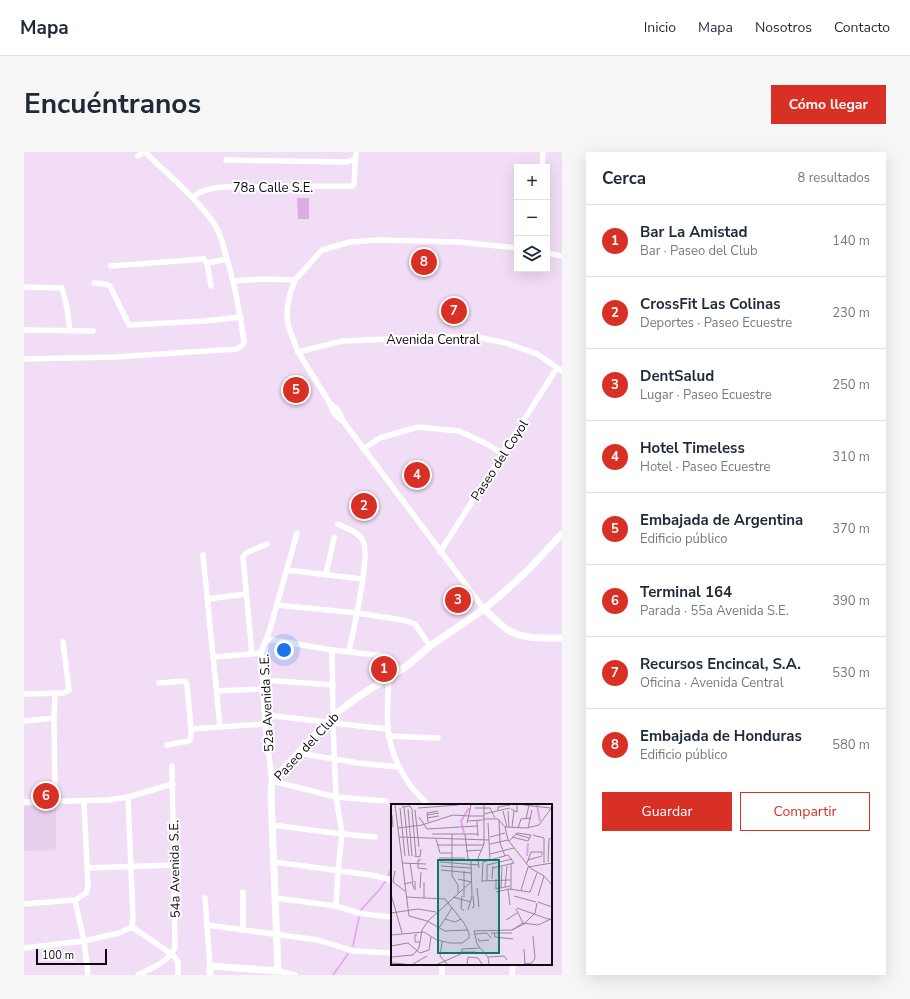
<!DOCTYPE html>
<html lang="es">
<meta charset="utf-8">
<style>
body{margin:0;font-family:"Nunito Sans",sans-serif;background:#f6f6f7;color:#1f2937}
.controls{position:absolute;right:12px;top:12px;display:grid;overflow:hidden;border-radius:0px;box-shadow:0 4px 16px #0002}
.controls button{width:36px;height:36px;display:grid;place-items:center;padding:0;border:0;border-bottom:1px solid #e0e1e3;background:#fff;color:#1f2937;font:20px sans-serif}
.scale{position:absolute;left:12px;bottom:10px;width:71px;box-sizing:border-box;padding-left:4px;border:2px solid #0f0910;border-top:0;font-size:11px;line-height:14px;white-space:nowrap;color:#0f0910;-webkit-text-stroke:3px #fff;paint-order:stroke}
.you{position:absolute;left:260px;top:498px;width:14px;height:14px;margin:-10px;border:3px solid #fff;border-radius:50%;background:#1a73e8;box-shadow:0 0 0 6px #1a73e833}
.badge{display:grid;place-items:center;width:26px;height:26px;border-radius:50%;background:#d93025;color:#fff;font-size:13px;font-weight:700}
.pin{position:absolute;translate:-50% -50%;border:2px solid #fff;box-shadow:0 1px 4px #0006}
.list{margin:0;padding:0;list-style:none}
h2{display:flex;justify-content:space-between;align-items:center;height:52px;margin:0;padding:0 16px;font-size:17px}
h2 small{font-size:13px;font-weight:400;color:#747a83}
.list li{display:grid;grid-template-columns:26px 1fr auto;gap:12px;align-items:center;box-sizing:border-box;height:72px;padding:0 16px;border-top:1px solid #e0e1e3}
.list b{display:block;font-size:15px;white-space:nowrap}
.list p{margin:0;font-size:13px;white-space:nowrap;color:#747a83}
.list em{font-size:13px;font-style:normal;color:#747a83}
.actions{display:flex;gap:8px;padding:12px 16px}
.actions a{flex:1;padding:9px 0;border:1px solid #d93025;border-radius:0px;text-align:center;font-size:14px;color:#d93025}
.actions .main{background:#d93025;color:#fff}
.icon{flex:none;width:22px;height:22px;fill:none;stroke:currentColor;stroke-width:2;stroke-linecap:round;stroke-linejoin:round}
.map{position:relative;flex:none;width:538px;height:823px;overflow:hidden;border-radius:0px}
header{display:flex;align-items:center;gap:24px;box-sizing:border-box;height:56px;padding:0 20px;background:#fff;border-bottom:1px solid #e0e1e3}
header strong{font-size:19px}
nav{display:flex;gap:22px;margin-inline-start:auto;font-size:14px}
.intro{display:flex;align-items:center;justify-content:space-between;box-sizing:border-box;height:96px;padding:0 24px}
h1{margin:0;font-size:28px}
.button{padding:10px 18px;border-radius:0px;background:#d93025;color:#fff;font-size:14px;font-weight:700}
main{display:flex;gap:24px;padding:0 24px}
aside{flex:1;background:#fff;border-radius:0px;box-shadow:0 4px 16px #0002}
.map>svg:first-child{display:block}
.built{fill:#e8cfed}
.green{fill:#daaee2}
.lines{fill:none;stroke-linecap:round;stroke-linejoin:round}
.stream{stroke:#e3a2f0;stroke-width:1.5}
.minor{stroke:#fff;stroke-width:5.5}
.tertiary{stroke:#fff;stroke-width:7}
.labels{text-anchor:middle;stroke-width:4;stroke-linejoin:round;paint-order:stroke}
.street-label{font-size:13px;fill:#0f0910;stroke:#fff}
.inset-river{fill:none;stroke:#e3a2f0;stroke-width:2}
.inset-road{fill:none;stroke:#978899;stroke-width:1}
.view{fill:#0f766e;fill-opacity:0.15;stroke:#0f766e;stroke-width:2}
.inset-edge{fill:none;stroke:#0f0910;stroke-width:2}
</style>
<header>
<strong>Mapa</strong>
<nav><a>Inicio</a><a>Mapa</a><a>Nosotros</a><a>Contacto</a></nav>
</header>
<div class="intro"><h1>Encuéntranos</h1><a class="button">Cómo llegar</a></div>
<main>
<div class="map">
<svg width="538" height="823" viewBox="0 0 538 823">
<rect width="100%" height="100%" fill="#f1ddf5"/>
<path class="built" d="M0,654H32V698L0,699Z"/>
<path class="green" d="M273,46H285V67H274Z"/>
<g class="lines">
<g class="stream">
<path d="M364,725L368,713"/>
<path d="M336,759L356,737L362,728"/>
<path d="M329,794L335,765"/>
<path d="M309,823L324,802"/>
</g>
<g class="minor">
<path d="M114,4L120,0"/>
<path d="M202,8L323,10L331,7"/>
<path d="M518,15L519,0"/>
<path d="M169,45C177,37 190,36 201,35L329,34L330,32L332,0"/>
<path d="M523,101L538,104"/>
<path d="M183,111L203,107"/>
<path d="M87,114L180,107L183,111L187,134"/>
<path d="M209,129L239,127L271,128"/>
<path d="M70,131L80,132L86,134L105,173L181,169L217,165"/>
<path d="M0,135L38,136L43,156L46,179"/>
<path d="M0,178L69,179"/>
<path d="M274,200L318,189L413,185H453L482,191L513,202L538,219"/>
<path d="M0,207L90,205L213,197L219,193L220,190C216,161 211,132 202,104C199,92 196,80 189,70C170,43 144,23 121,0"/>
<path d="M307,253C315,257 316,261 319,269"/>
<path d="M339,297L356,286L394,275L435,279L463,292L479,302"/>
<path d="M314,372C322,376 335,380 339,389C347,403 329,480 325,499"/>
<path d="M273,381L246,477L237,501L241,572L248,629L312,645L362,649"/>
<path d="M416,400L533,216"/>
<path d="M179,403L196,575"/>
<path d="M263,418L338,427"/>
<path d="M302,422L310,386"/>
<path d="M183,447L222,442"/>
<path d="M253,453L333,461L379,468L391,472L406,494"/>
<path d="M460,457L319,269C312,264 308,262 307,253L274,200L264,173L263,161L265,145L271,128L298,98L326,90L353,88L435,90L493,96"/>
<path d="M243,487L308,498L361,504L368,508L373,521"/>
<path d="M308,498L309,572L312,645L318,682L314,719L312,754"/>
<path d="M228,502L219,405L222,401L243,392"/>
<path d="M189,505L237,501"/>
<path d="M365,526C362,565 360,595 384,630C389,638 397,645 404,653"/>
<path d="M240,528L309,533"/>
<path d="M135,531L161,529L163,533L167,577"/>
<path d="M193,539L240,537"/>
<path d="M0,542L40,541L45,538L39,490"/>
<path d="M241,563C282,567 322,573 363,577"/>
<path d="M30,566L31,541"/>
<path d="M0,569L30,566L31,649"/>
<path d="M364,584L414,586"/>
<path d="M143,593L165,589L167,586V577L241,572"/>
<path d="M274,601L334,611L375,615"/>
<path d="M104,645L109,766L108,775"/>
<path d="M0,650L84,648L104,645L149,632"/>
<path d="M248,673L318,682L351,685"/>
<path d="M250,710L347,723L368,728"/>
<path d="M63,716L151,713"/>
<path d="M219,740V778"/>
<path d="M181,746L186,814"/>
<path d="M251,746L312,754L335,761L349,763L368,765"/>
<path d="M51,748L60,789L64,823"/>
<path d="M0,752L51,748L62,741L64,734L60,650"/>
<path d="M183,773L294,788L329,799L368,801"/>
<path d="M108,775L149,803L154,810V823"/>
<path d="M0,796L60,789L95,781L108,775"/>
<path d="M254,819L271,823"/>
<path d="M114,823C128,816 145,810 151,795L148,614"/>
<path d="M418,823V812"/>
<path d="M488,823L489,812"/>
</g>
<g class="tertiary">
<path d="M460,457C467,463 473,470 481,476C497,488 519,486 538,486"/>
<path d="M186,823V814L254,819L247,643L248,629L309,564L331,547L384,513L406,494L460,457L478,442L505,417L538,382"/>
</g>
</g>
<g class="labels">
<g class="street-label">
<text x="249" y="40">78a Calle S.E.</text>
<text x="409" y="192">Avenida Central</text>
<text transform="translate(475 308) rotate(-57)" y="5">Paseo del Coyol</text>
<text transform="translate(242 551) rotate(-93)" y="5">52a Avenida S.E.</text>
<text transform="translate(282 594) rotate(-47)" y="5">Paseo del Club</text>
<text transform="translate(150 717) rotate(-91)" y="5">54a Avenida S.E.</text>
</g>
</g>
<g transform="translate(367 652)">
<rect width="161" height="161" fill="#f1ddf5"/>
<path class="inset-river" d="M146,1L149,17M73,29L70,17L78,4M136,52L137,39"/>
<path class="inset-road" d="M4,1L18,112L36,117L54,127L77,126M133,1L160,4M11,3L19,2L22,7M13,3L18,52M9,4L14,52M27,4L67,1M84,4H99L104,14M17,5L21,52M120,5L126,8V1M24,6L28,43M107,6V3L119,1M21,7L25,52M112,7L116,23M117,7L118,23M93,10L119,4M1,11L2,23M36,11L48,9M78,12H93M28,13L36,25L86,22M36,14L48,12M92,15H107L114,23L117,36L139,64L153,72L161,81M135,15L138,1M108,16L109,39L114,52M76,17L92,16M86,17L87,32M37,18L36,9L47,7M76,19L80,1M97,19L99,55M114,23L136,24L148,21L161,3M121,23L123,7M7,24L31,21L62,11L78,12M127,24L130,15L140,14M137,24L141,6M41,30H87M61,30V72L67,81V89M74,30L77,55L87,57M124,30L138,34M142,31L153,34V59M8,33L98,36M99,33L114,29M121,33L137,37L140,31M45,35L49,49H61M118,37L126,29L140,31M99,40L117,36M46,41H93M75,47L91,46M99,50L123,44M23,52L29,53L30,45M48,54H74M30,56H27V64L36,65M137,56L151,52M49,58L88,61M92,58L117,51L123,59L102,64M157,58L158,35L161,34M11,59L35,60M136,59L140,48H151V51M96,61L121,55M96,61V76M50,62L80,64M88,64L87,54L93,40V1M50,66L80,69M4,67L2,78L14,87M73,67V93M67,75L80,78M101,75L102,62M105,75V85L119,82M91,77L119,76M33,78V94M91,78L92,58M21,79L24,86V77M13,80L22,78L19,59M114,83L116,62M29,84L30,68M86,84L88,103M110,84L111,63M117,85L119,101M120,86V60M130,86L137,63L161,59M105,88L118,85L139,88L146,69M0,90L11,129M71,92L70,104L73,107M123,92L145,98M147,92L153,72M15,93L54,95L73,119L78,129V134M62,93L80,98M147,98L161,103M81,104L83,103L82,92M126,104L160,116L158,114M125,105L132,119M77,106L81,92L80,56M0,109L27,105L45,108M54,115L64,118L70,115M115,116L126,109M132,119L121,126L133,120M134,119L144,109L146,99M134,120L132,119L147,121L158,116M48,124L61,104M100,129H121M103,129L104,133L122,135M84,130L96,129L100,134M0,131L33,128L46,136L59,139H71L78,134M26,131H24V138H29M87,134L88,137L98,136M51,138L49,152L56,160M0,142L17,139L29,149L38,146L40,133M133,145L134,160M71,148H85M0,153L22,151L28,144L31,126L37,117L80,78M97,153L113,152L116,156M0,159L14,160M22,160L36,152M47,160L70,150L71,145L89,144M76,160L77,153L87,154L91,160M98,160L97,153L86,140L83,127L121,126M133,160L141,159L144,154L142,132"/>
<path class="view" d="M47,56H108V149H47Z"/>
<rect width="161" height="161" class="inset-edge"/>
</g>
</svg>
<div class="controls">
<button>+</button>
<button>−</button>
<button><svg class="icon" aria-label="layers" viewBox="0 0 24 24"><path d="M12 4l9 5-9 5-9-5zM3 14l9 5 9-5"/></svg></button>
</div>
<div class="scale">100 m</div>
<div class="you"></div>
<div class="pin badge" style="left:360px;top:517px">1</div>
<div class="pin badge" style="left:340px;top:354px">2</div>
<div class="pin badge" style="left:434px;top:448px">3</div>
<div class="pin badge" style="left:393px;top:323px">4</div>
<div class="pin badge" style="left:272px;top:238px">5</div>
<div class="pin badge" style="left:22px;top:644px">6</div>
<div class="pin badge" style="left:430px;top:159px">7</div>
<div class="pin badge" style="left:400px;top:110px">8</div>
</div>
<aside>
<h2>Cerca<small>8 resultados</small></h2>
<ul class="list">
<li><span class="badge">1</span><div><b>Bar La Amistad</b><p>Bar · Paseo del Club</p></div><em>140 m</em></li>
<li><span class="badge">2</span><div><b>CrossFit Las Colinas</b><p>Deportes · Paseo Ecuestre</p></div><em>230 m</em></li>
<li><span class="badge">3</span><div><b>DentSalud</b><p>Lugar · Paseo Ecuestre</p></div><em>250 m</em></li>
<li><span class="badge">4</span><div><b>Hotel Timeless</b><p>Hotel · Paseo Ecuestre</p></div><em>310 m</em></li>
<li><span class="badge">5</span><div><b>Embajada de Argentina</b><p>Edificio público</p></div><em>370 m</em></li>
<li><span class="badge">6</span><div><b>Terminal 164</b><p>Parada · 55a Avenida S.E.</p></div><em>390 m</em></li>
<li><span class="badge">7</span><div><b>Recursos Encincal, S.A.</b><p>Oficina · Avenida Central</p></div><em>530 m</em></li>
<li><span class="badge">8</span><div><b>Embajada de Honduras</b><p>Edificio público</p></div><em>580 m</em></li>
</ul>
<div class="actions"><a class="main">Guardar</a><a>Compartir</a></div>
</aside>
</main>
